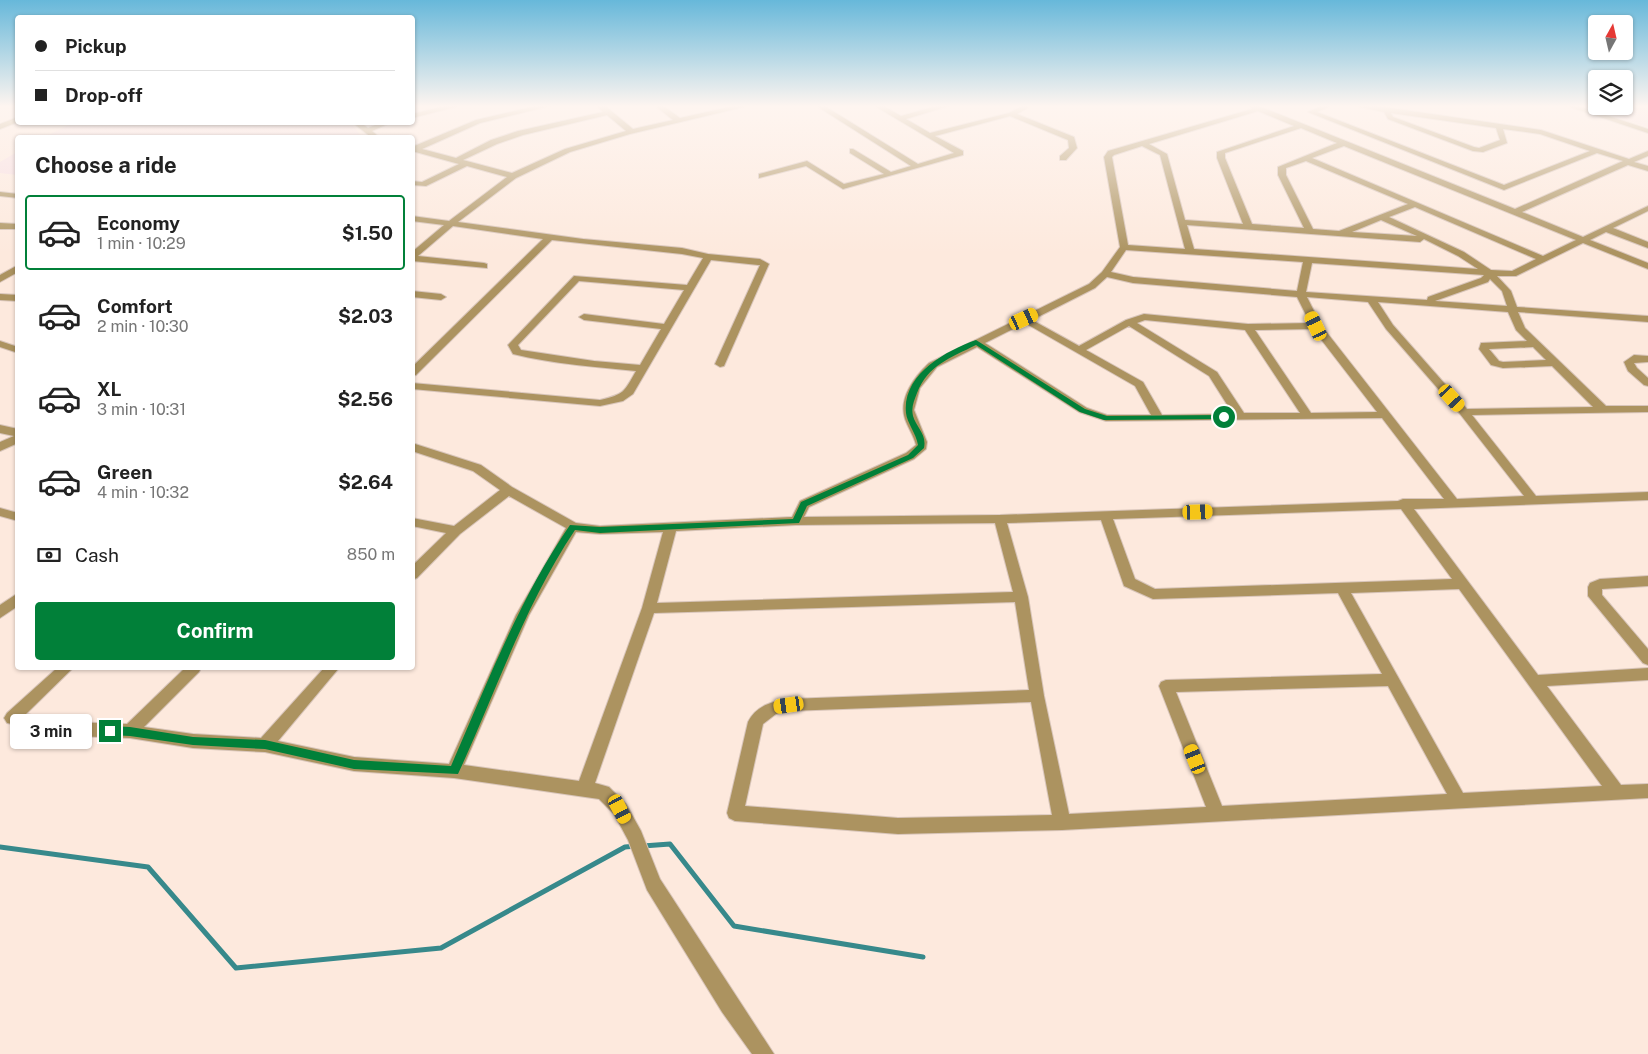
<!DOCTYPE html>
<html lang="en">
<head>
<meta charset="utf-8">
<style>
  body { margin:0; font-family:"Public Sans",sans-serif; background:#f6f6f6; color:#222; height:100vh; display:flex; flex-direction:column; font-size:19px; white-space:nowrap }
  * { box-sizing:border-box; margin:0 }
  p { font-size:16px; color:#767676 }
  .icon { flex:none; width:28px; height:28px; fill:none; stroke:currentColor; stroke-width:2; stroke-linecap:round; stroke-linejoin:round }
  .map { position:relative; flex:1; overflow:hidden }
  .details { position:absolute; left:15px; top:135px; width:400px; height:535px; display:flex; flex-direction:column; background:#fff; border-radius:5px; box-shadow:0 1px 4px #0004 }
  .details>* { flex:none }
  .banner { position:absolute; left:15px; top:15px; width:400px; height:110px; border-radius:5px; box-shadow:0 1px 4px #0004; display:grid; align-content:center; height:110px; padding:0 20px; background:#fff }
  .needle { width:32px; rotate:8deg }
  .controls { position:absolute; left:1588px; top:15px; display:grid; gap:10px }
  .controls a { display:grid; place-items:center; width:45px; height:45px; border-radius:5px; background:#fff; box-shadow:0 1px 4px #0004; font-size:25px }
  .end { position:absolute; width:22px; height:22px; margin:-11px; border:6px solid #018039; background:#fff; box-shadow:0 0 0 2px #fff }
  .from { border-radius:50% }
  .bubble { position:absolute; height:35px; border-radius:5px; background:#fff; box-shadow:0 1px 4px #0004; font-size:16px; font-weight:700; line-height:35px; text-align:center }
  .car { position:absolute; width:15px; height:30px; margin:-15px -8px; border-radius:6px; box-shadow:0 0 4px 1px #0007; background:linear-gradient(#f5c518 24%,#345 0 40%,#f5c518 0 76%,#345 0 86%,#f5c518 0) }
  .banner b { display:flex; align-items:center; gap:18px; height:48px; font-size:19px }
  .banner b+b { border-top:1px solid #e0e0e0 }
  .banner i { width:12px; height:12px; background:#222 }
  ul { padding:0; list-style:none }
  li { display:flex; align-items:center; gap:15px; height:75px; margin:0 10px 8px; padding:0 10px; border:2px solid transparent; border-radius:5px }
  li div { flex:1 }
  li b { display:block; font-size:19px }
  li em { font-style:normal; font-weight:700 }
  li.selected { border-color:#018039 }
  li>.icon { width:45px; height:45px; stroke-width:1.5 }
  h2 { padding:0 20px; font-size:22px; line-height:60px }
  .pay { display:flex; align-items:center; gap:12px; height:55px; padding:0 20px; font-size:19px }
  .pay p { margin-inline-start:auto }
  .cta { display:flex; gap:10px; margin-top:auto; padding:10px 20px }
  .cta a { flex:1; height:58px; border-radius:5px; background:#018039; color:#fff; font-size:20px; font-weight:700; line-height:58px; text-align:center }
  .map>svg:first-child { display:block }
  .education { fill:#f6dce1 }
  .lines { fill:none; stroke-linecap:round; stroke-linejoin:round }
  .stream { stroke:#37898b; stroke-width:5 }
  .minor-casing { stroke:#d8c5ba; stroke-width:2 }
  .minor { fill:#ac9360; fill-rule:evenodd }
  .route { fill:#018039 }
</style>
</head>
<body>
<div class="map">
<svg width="1648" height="1054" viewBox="0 0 1648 1054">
  <rect width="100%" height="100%" fill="#fde9dd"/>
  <path class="education" d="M1580 105H1648V127L1607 114Z
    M72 123 350 122 360 135 350 138 45 137Z
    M17 152V175L0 173V162Z"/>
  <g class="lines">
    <path class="stream" d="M643 846 670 844 734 926 923 957
      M0 847 148 867 236 968 441 948 625 847 636 846"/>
    <g class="minor-casing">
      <path id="minor" d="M449 105H463L412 118V114Z
        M540 105H554L480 123 422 149 456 158 491 140 518 131 603 112 596 105H604L633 129 673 120 654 105H662L680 118 738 105H752L630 134 570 152 516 178 458 222 583 239 682 248 708 254 760 259 769 264 724 366 720 367 715 364 760 265H758L711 260 633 394 623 401 600 406 412 389V383L600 400C625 394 624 392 636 371 596 367 553 364 513 354L508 345 574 276 687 285 703 258 682 254 552 240 416 375 412 376V367L543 239 453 226 418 256 484 263 487 264V268L412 261V252L444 225 412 221V216L449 221 507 177 467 166 426 186 412 185V181L422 182 459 164 412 151V147L476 120ZM607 115 626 131 565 149 512 173 463 160 497 144 523 135ZM579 281 684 290 664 324 584 314 579 317 584 320 661 329 640 365 594 361 521 350 518 345Z
        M815 105H823L918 164 954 153 873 105H882L901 116 940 105H952L906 119 930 133 1009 113 1024 105H1033L1017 114 1074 137 1077 148 1066 160H1060V156L1069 148 1068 140 1010 116 935 136 963 151V155L843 189 806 166 759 178V174L807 161 844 184 884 174 850 153V149H853L891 172 911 166Z
        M1249 105H1256L1515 209 1623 161 1597 153 1504 190 1308 112 1323 105H1333L1317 112 1504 185 1590 151 1540 134 1503 129 1507 143 1483 152 1473 151 1388 119 1384 112 1350 105H1370L1541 130 1629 159 1648 151V156L1634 162 1648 166V171L1628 165 1522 212 1583 237 1648 206V211L1613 228 1648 242V248L1606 232 1590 240 1648 263V269L1583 243 1516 276H1497L1511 291 1517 307 1648 316V322L1518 312 1525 328 1606 406H1648V412L1472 415 1536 496 1648 492V500L1414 509 1538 675 1648 668V680L1547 686 1621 785 1648 784V798L1062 830 898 834 735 821 729 818 727 813 748 722C756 706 772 701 789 699L1029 690 1015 602 654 613 595 783 609 787 626 804 641 831 660 879 774 1054H752L722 1012 647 890 628 840 614 814 599 799 454 778 354 771 265 752 193 748 130 738 70 736 7 723 4 718 7 713 57 668H73L26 714 70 722 127 724 185 668H201L199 672 144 727 193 734 261 738 324 668H339L278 741 354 757 449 764 516 615 566 528 509 496 460 534 417 578 412 580V566L446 533 412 526V518L454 526 500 490 473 471 412 451V443L481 465 512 487 576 523 600 526 792 517 800 501 906 453 916 445C914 436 908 428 905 419 898 398 915 376 929 363L1089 284 1102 272 1120 247 1104 157 1108 151 1252 109ZM1258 111 1294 126 1217 152V158L1243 224 1185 220 1167 154 1149 144ZM1391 113 1496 128 1500 140 1479 148 1474 147 1393 117ZM1301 128 1337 143 1278 167V175L1304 228 1252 224 1225 158V153ZM1142 146 1160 155 1185 249 1128 245 1112 157 1114 155ZM1344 146 1576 240 1543 256 1312 158ZM1306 161 1408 204 1339 231 1313 229 1286 175V168ZM1415 207 1536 259 1512 271 1491 270 1464 252 1389 217ZM1381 220 1417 236 1352 232ZM1187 225 1420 242 1424 239 1458 256 1478 269 1194 249ZM1126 250 1303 262 1297 291 1133 277 1111 272ZM1312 263 1484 275 1481 278 1428 297 1427 300 1306 292ZM1107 277 1133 283 1297 297 1310 323 1248 324 1144 314 1126 320 1079 346 1032 320 1095 288ZM1490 279 1502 291 1507 306 1435 301 1488 282ZM1307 297 1368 302 1386 329 1460 414 1524 496 1457 499 1321 325ZM1378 302 1508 312 1516 330 1527 341 1481 343 1479 349 1491 365 1503 368 1552 366 1593 407 1467 409 1393 325ZM1145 320 1245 330 1300 413H1244L1217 372 1137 323ZM1025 323 1135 386 1151 415H1107L1087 408 985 343ZM1129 326 1209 376 1233 414 1162 415 1143 382 1086 350ZM1313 329 1377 412 1311 413 1255 330ZM977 347 1079 412 1106 421 1382 418 1444 499H1403L1398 501 1000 515 804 517 809 507 914 459 926 449 927 442 914 410 920 388 937 367ZM1533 347 1546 360 1503 362 1499 361 1489 349ZM1401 509 1452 579 1155 589 1135 579 1113 519ZM1101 520 1124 586 1153 599 1338 593 1382 674 1166 680 1161 682 1159 686 1206 807 1069 814 1044 696 1028 597 1007 523ZM995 523 1013 592 657 603 676 531 796 525ZM576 532 600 534 663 532 642 608 579 781 464 765 529 615ZM1459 589 1602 786 1463 793 1351 593ZM1388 686 1447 794 1222 806 1176 692ZM1031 702 1052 815 898 818 745 806 763 724 776 714 789 711Z
        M1564 105H1575L1648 129V133Z
        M18 117V122L0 129V124Z
        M352 122H360L368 128 382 122H392L372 131 380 138H372Z
        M0 192 18 194V198L0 196Z
        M0 223 18 224V229H0Z
        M18 265V272L0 282V275Z
        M412 291 441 294 446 297 441 300 412 297Z
        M0 294 18 295V301L0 300Z
        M0 341 18 347V353L0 347Z
        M1634 355 1648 356V362L1634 363 1637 368 1648 378V386L1644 385 1628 371 1624 362Z
        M0 425 18 429V443L0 451V442L14 436 0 433Z
        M0 508 18 513V521L0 516Z
        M1648 576V586L1602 589V595L1648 649V665L1643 663 1588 596V587L1590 583 1600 579Z
        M18 593V606L0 618V605Z"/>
    </g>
    <use href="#minor" class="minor"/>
  </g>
  <linearGradient id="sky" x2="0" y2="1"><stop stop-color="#67b8da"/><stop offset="0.42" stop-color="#fef5f0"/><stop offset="1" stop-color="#fef5f0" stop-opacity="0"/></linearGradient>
  <rect width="1648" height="253" fill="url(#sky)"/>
  <path class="route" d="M976 340 1085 409 1107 416 1224 415 1227 417 1224 419 1104 420 1080 412 976 345C950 358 928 365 917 393 914 401 911 407 913 416 916 427 927 434 924 448L913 458 807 506 799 523 600 533 575 530C524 606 496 692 458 774L354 769 265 749 193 745 130 736 110 735 105 731 110 726 130 727 193 737 265 740 354 760 451 766C487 684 519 599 570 525L600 527 793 519 801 502 908 455 918 445C916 433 907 423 906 413 902 375 945 351 976 340Z"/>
</svg>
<div class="controls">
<a><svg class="needle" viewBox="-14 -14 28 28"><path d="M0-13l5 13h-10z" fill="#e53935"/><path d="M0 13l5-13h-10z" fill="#767676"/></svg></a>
<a><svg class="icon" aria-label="layers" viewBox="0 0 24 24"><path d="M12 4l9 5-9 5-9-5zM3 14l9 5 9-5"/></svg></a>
</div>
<i class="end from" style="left:1224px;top:417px"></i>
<i class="end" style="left:110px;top:731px"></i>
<div class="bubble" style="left:10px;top:714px;width:82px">3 min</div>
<i class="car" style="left:1024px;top:319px;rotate:65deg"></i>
<i class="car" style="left:1316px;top:326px;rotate:335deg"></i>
<i class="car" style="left:1452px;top:398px;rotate:138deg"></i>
<i class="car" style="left:1198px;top:512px;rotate:88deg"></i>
<i class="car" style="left:789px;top:705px;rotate:262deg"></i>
<i class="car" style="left:1195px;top:759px;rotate:338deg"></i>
<i class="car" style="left:620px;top:809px;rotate:152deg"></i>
<div class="banner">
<b><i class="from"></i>Pickup</b>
<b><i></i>Drop-off</b>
</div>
<section class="details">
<h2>Choose a ride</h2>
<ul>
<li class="selected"><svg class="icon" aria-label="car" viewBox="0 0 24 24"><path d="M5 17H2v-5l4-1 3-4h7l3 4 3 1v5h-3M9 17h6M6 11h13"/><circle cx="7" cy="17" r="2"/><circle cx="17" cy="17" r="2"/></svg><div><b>Economy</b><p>1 min · 10:29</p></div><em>$1.50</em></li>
<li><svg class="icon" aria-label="car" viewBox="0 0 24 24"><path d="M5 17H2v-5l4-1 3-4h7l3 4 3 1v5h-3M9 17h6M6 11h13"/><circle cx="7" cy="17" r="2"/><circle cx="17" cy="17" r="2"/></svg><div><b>Comfort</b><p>2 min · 10:30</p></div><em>$2.03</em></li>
<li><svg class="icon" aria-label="car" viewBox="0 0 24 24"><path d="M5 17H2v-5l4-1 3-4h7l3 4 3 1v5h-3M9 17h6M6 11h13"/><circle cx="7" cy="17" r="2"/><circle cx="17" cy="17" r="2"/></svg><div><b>XL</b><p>3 min · 10:31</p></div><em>$2.56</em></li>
<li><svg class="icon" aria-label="car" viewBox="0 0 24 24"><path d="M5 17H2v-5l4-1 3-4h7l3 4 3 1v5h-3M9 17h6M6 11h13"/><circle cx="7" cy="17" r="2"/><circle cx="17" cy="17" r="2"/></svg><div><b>Green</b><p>4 min · 10:32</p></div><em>$2.64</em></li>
</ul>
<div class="pay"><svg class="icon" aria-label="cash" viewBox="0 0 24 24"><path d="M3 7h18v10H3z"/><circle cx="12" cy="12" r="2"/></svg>Cash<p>850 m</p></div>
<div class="cta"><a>Confirm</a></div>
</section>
</div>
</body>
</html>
